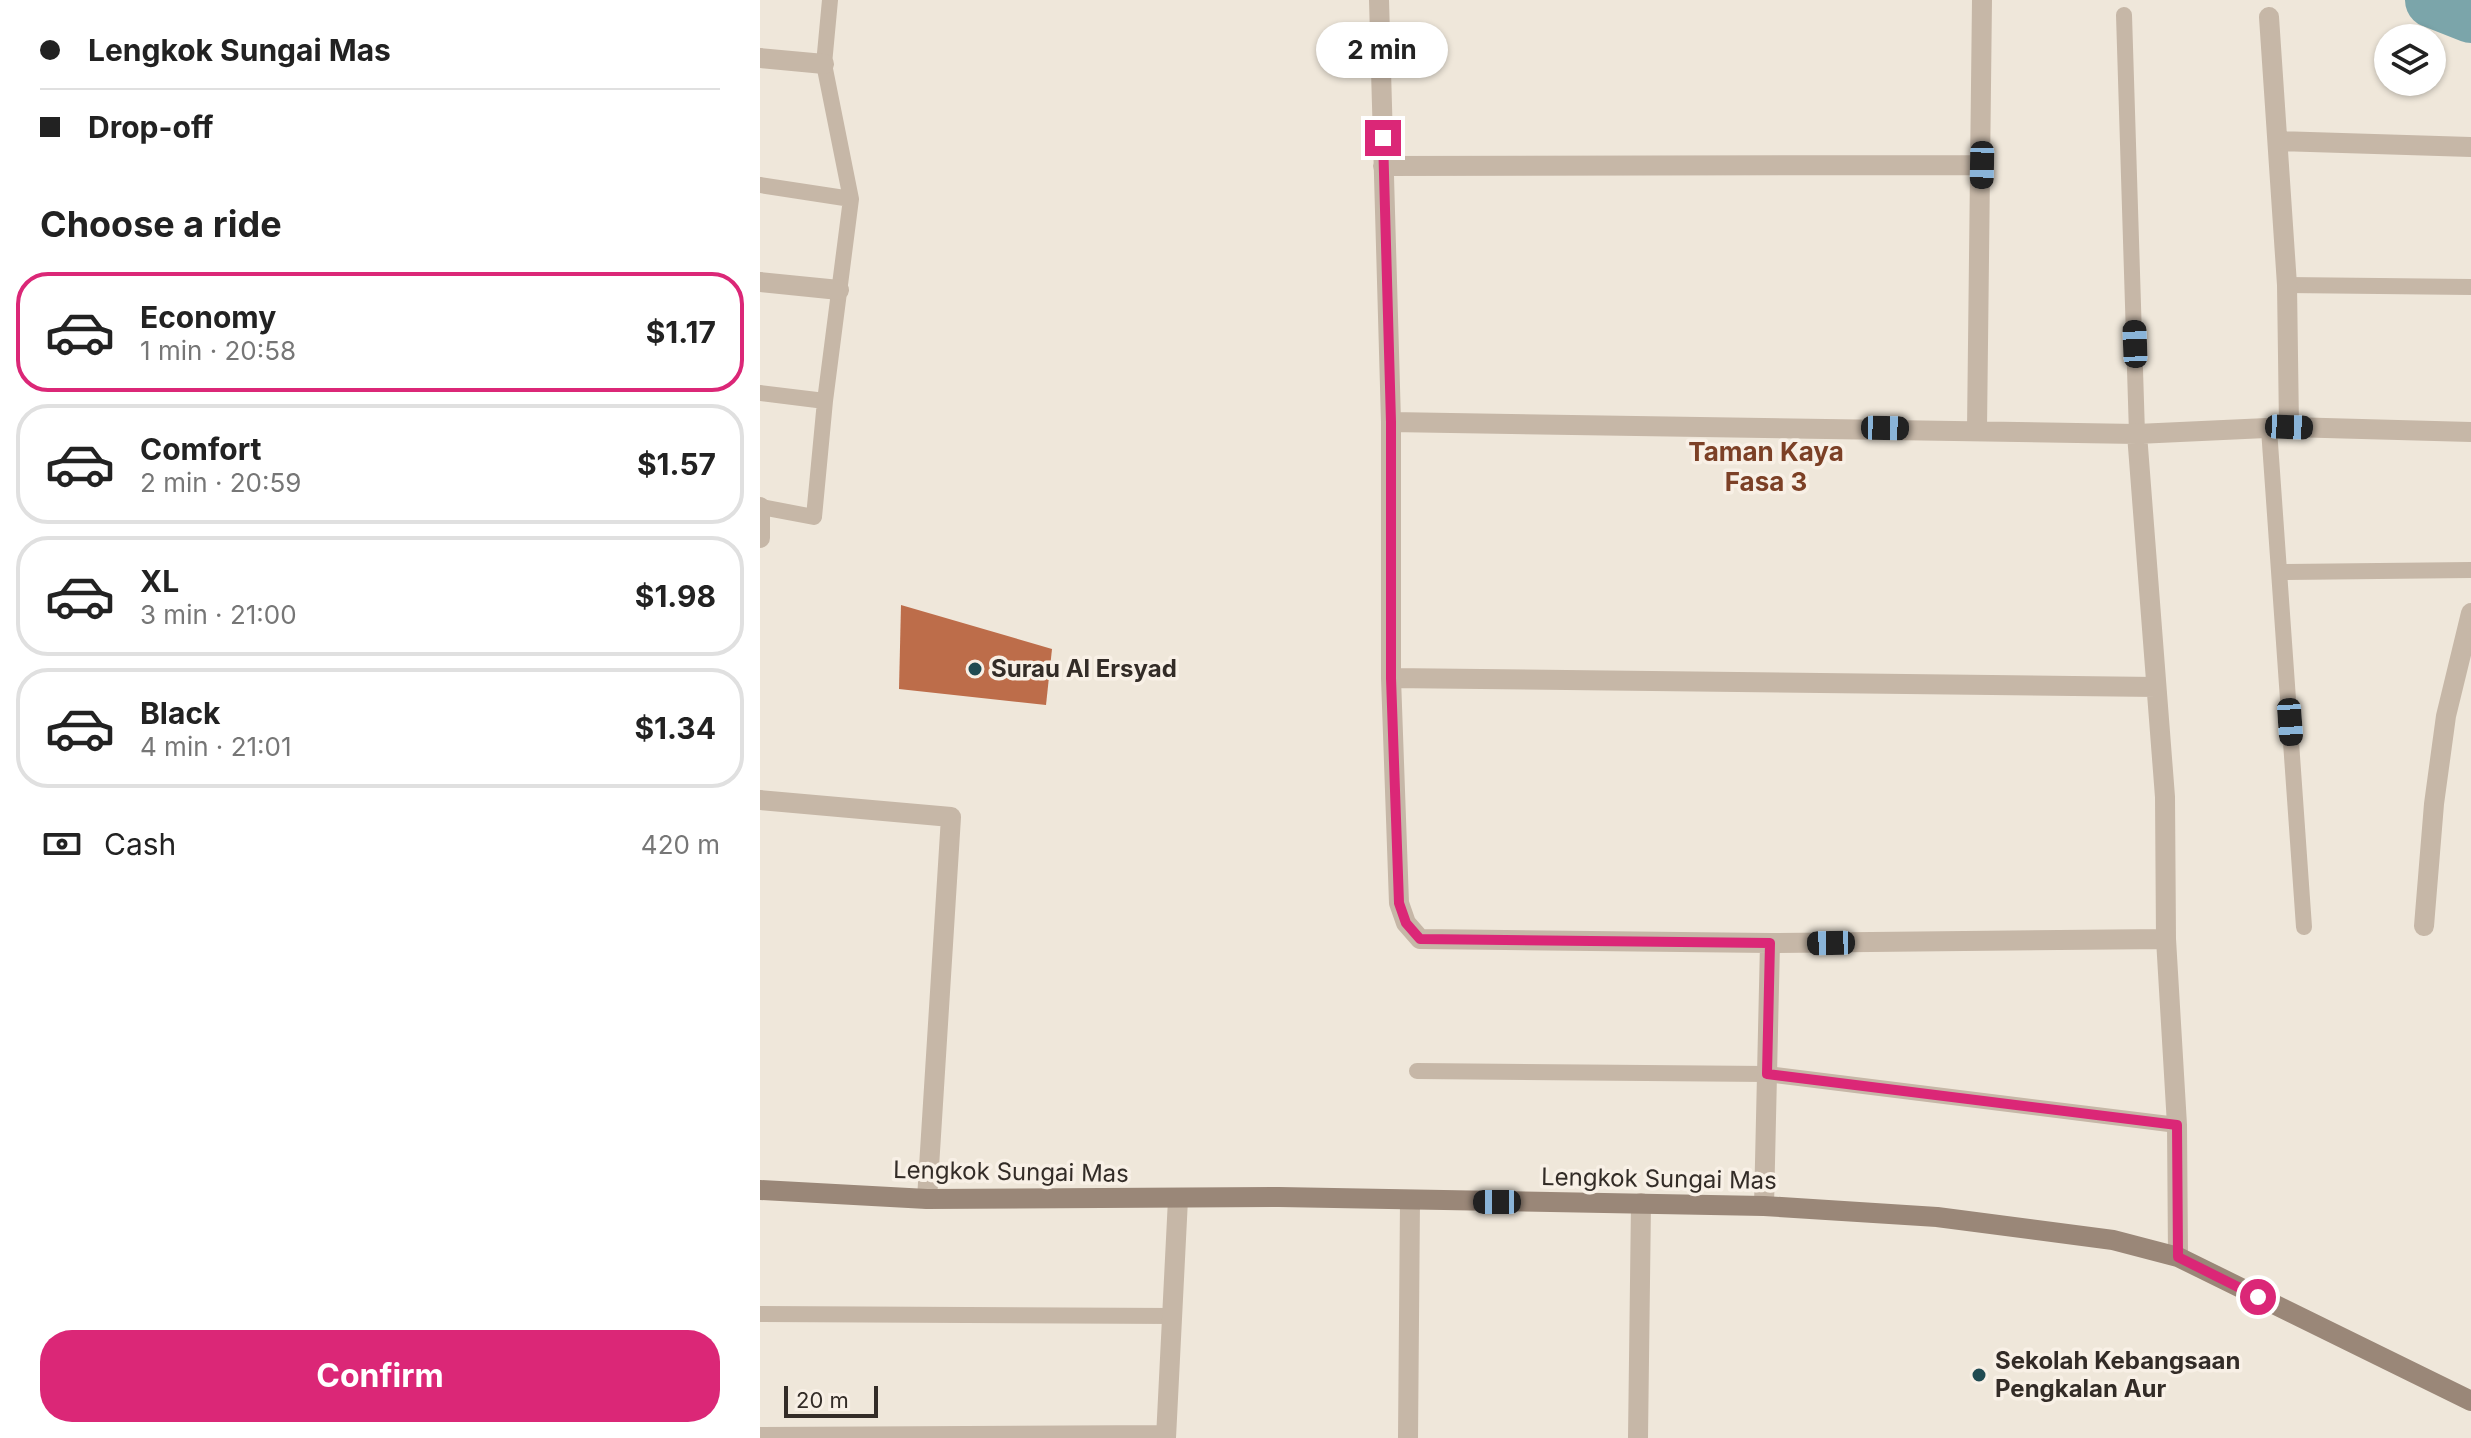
<!DOCTYPE html>
<html lang="en">
<head>
<meta charset="utf-8">
<style>
  body { margin:0; font-family:Inter,sans-serif; background:#f2f2f2; color:#222; height:100vh; display:flex; flex-direction:column; font-size:30px; white-space:nowrap }
  * { box-sizing:border-box; margin:0 }
  p { font-size:26px; color:#767676 }
  .icon { flex:none; width:44px; height:44px; fill:none; stroke:currentColor; stroke-width:2; stroke-linecap:round; stroke-linejoin:round }
  .map { position:relative; flex:1; overflow:hidden }
  .panel { display:flex; flex-direction:column; background:#fff; width:760px }
  .panel>* { flex:none }
  .banner { display:grid; align-content:center; height:176px; padding:0 40px; background:#fff }
  .buttons { position:absolute; left:1614px; top:24px; display:grid; gap:16px }
  .buttons a { display:grid; place-items:center; width:72px; height:72px; border-radius:50%; background:#fff; box-shadow:0 2px 6px #0004; font-size:40px }
  .scale { position:absolute; left:24px; bottom:20px; width:94px; box-sizing:border-box; padding-left:8px; border:4px solid #332c27; border-top:0; font-size:22px; line-height:28px; white-space:nowrap; color:#332c27; -webkit-text-stroke:6px #f8f0e6; paint-order:stroke }
  .end { position:absolute; width:36px; height:36px; margin:-18px; border:10px solid #db2777; background:#fff; box-shadow:0 0 0 4px #fff }
  .from { border-radius:50% }
  .bubble { position:absolute; height:56px; border-radius:28px; background:#fff; box-shadow:0 2px 6px #0004; font-size:26px; font-weight:700; line-height:56px; text-align:center }
  .car { position:absolute; width:24px; height:48px; margin:-24px -12px; border-radius:10px; box-shadow:0 0 6px 2px #0007; background:linear-gradient(#222 24%,#8ab4d8 0 40%,#222 0 76%,#8ab4d8 0 86%,#222 0) }
  .banner b { display:flex; align-items:center; gap:28px; height:76px; font-size:30px }
  .banner b+b { border-top:2px solid #e0e0e0 }
  .banner i { width:20px; height:20px; background:#222 }
  ul { padding:0; list-style:none }
  li { display:flex; align-items:center; gap:24px; height:120px; margin:0 16px 12px; padding:0 24px; border:4px solid #e0e0e0; border-radius:32px }
  li div { flex:1 }
  li b { display:block; font-size:30px }
  li em { font-style:normal; font-weight:700 }
  li.current { border-color:#db2777 }
  li>.icon { width:72px; height:72px; stroke-width:1.5 }
  h2 { padding:0 40px; font-size:36px; line-height:96px }
  .pay { display:flex; align-items:center; gap:20px; height:88px; padding:0 40px; font-size:30px }
  .pay p { margin-inline-start:auto }
  .action { display:flex; gap:16px; margin-top:auto; padding:16px 40px }
  .action a { flex:1; height:92px; border-radius:32px; background:#db2777; color:#fff; font-size:32px; font-weight:700; line-height:92px; text-align:center }
  main { display:flex; flex:1; min-height:0 }
  .map>svg:first-child { display:block }
  .lines { fill:none; stroke-linecap:round; stroke-linejoin:round }
  .river { stroke:#7ba5aa; stroke-width:56 }
  .building { fill:#bd6d4a }
  .lane { stroke:#c6b7a7; stroke-width:16 }
  .street { stroke:#c6b7a7; stroke-width:20 }
  .secondary { stroke:#9a8778; stroke-width:20 }
  .route { stroke:#db2777; stroke-width:10 }
  .poi-dot { fill:#204b52; stroke:#f8f0e6; stroke-width:3 }
  .labels { text-anchor:middle; stroke-width:7; stroke-linejoin:round; paint-order:stroke }
  .poi-label { font-size:24px; font-weight:bold; fill:#332c27; stroke:#f8f0e6; text-anchor:start }
  .street-label { font-size:24px; fill:#332c27; stroke:#f8f0e6 }
  .neighbourhood-label { font-size:26px; font-weight:bold; fill:#7c4026; stroke:#f8f0e6 }
</style>
</head>
<body>
<main>
<section class="panel">
<div class="banner">
<b><i class="from"></i>Lengkok Sungai Mas</b>
<b><i></i>Drop-off</b>
</div>
<h2>Choose a ride</h2>
<ul>
<li class="current"><svg class="icon" aria-label="car" viewBox="0 0 24 24"><path d="M5 17H2v-5l4-1 3-4h7l3 4 3 1v5h-3M9 17h6M6 11h13"/><circle cx="7" cy="17" r="2"/><circle cx="17" cy="17" r="2"/></svg><div><b>Economy</b><p>1 min · 20:58</p></div><em>$1.17</em></li>
<li><svg class="icon" aria-label="car" viewBox="0 0 24 24"><path d="M5 17H2v-5l4-1 3-4h7l3 4 3 1v5h-3M9 17h6M6 11h13"/><circle cx="7" cy="17" r="2"/><circle cx="17" cy="17" r="2"/></svg><div><b>Comfort</b><p>2 min · 20:59</p></div><em>$1.57</em></li>
<li><svg class="icon" aria-label="car" viewBox="0 0 24 24"><path d="M5 17H2v-5l4-1 3-4h7l3 4 3 1v5h-3M9 17h6M6 11h13"/><circle cx="7" cy="17" r="2"/><circle cx="17" cy="17" r="2"/></svg><div><b>XL</b><p>3 min · 21:00</p></div><em>$1.98</em></li>
<li><svg class="icon" aria-label="car" viewBox="0 0 24 24"><path d="M5 17H2v-5l4-1 3-4h7l3 4 3 1v5h-3M9 17h6M6 11h13"/><circle cx="7" cy="17" r="2"/><circle cx="17" cy="17" r="2"/></svg><div><b>Black</b><p>4 min · 21:01</p></div><em>$1.34</em></li>
</ul>
<div class="pay"><svg class="icon" aria-label="cash" viewBox="0 0 24 24"><path d="M3 7h18v10H3z"/><circle cx="12" cy="12" r="2"/></svg>Cash<p>420 m</p></div>
<div class="action"><a>Confirm</a></div>
</section>
<div class="map">
<svg width="1711" height="1438" viewBox="0 0 1711 1438">
  <rect width="100%" height="100%" fill="#efe7da"/>
  <g class="lines">
    <path class="river" d="M1673 0 1711 15"/>
  </g>
  <path class="building" d="M141 605 292 649 286 705 139 689Z"/>
  <g class="lines">
    <path class="lane" d="M1364 15 1377 434
      M0 185 91 199
      M1527 285 1711 287
      M0 393 65 401
      M1509 429 1544 927
      M2 507 54 517 65 401 91 199 64 64 70 0
      M1520 572 1711 570
      M657 1071 1007 1074 1417 1125
      M0 1314 412 1316"/>
    <path class="street" d="M619 0 631 422V678L639 903 646 923 660 939 1010 943 1406 939
      M1509 17 1527 285 1529 427
      M0 58 64 64
      M1518 141 1711 147
      M623 166 1222 165
      M0 282 79 290
      M631 422 1377 434 1529 427 1711 432
      M1217 430 1222 0
      M1377 434 1405 797 1406 939 1417 1125 1418 1257
      M0 507V538
      M631 678 1396 687
      M0 800 191 817 167 1199
      M1664 926 1674 804 1686 716 1711 613
      M1004 1206 1010 943
      M0 1437 406 1435
      M406 1438 418 1199
      M648 1438 650 1201
      M878 1438 881 1203"/>
    <path class="secondary" d="M0 1190 167 1199 519 1197 1004 1206 1177 1217 1353 1240 1418 1257 1711 1401"/>
  </g>
  <g class="lines">
    <path class="route" d="M623 138 631 422V678L639 903 646 923 660 939 1010 943 1007 1074 1417 1125 1418 1257 1498 1297"/>
  </g>
  <g class="poi-dot">
    <circle cx="215" cy="669" r="8"/>
    <circle cx="1219" cy="1375" r="8"/>
  </g>
  <g class="labels">
    <g class="poi-label">
      <text x="231" y="677">Surau Al Ersyad</text>
      <text x="1235" y="1369">Sekolah Kebangsaan<tspan x="1235" dy="28">Pengkalan Aur</tspan></text>
    </g>
    <g class="street-label">
      <text transform="translate(251 1172) rotate(1)" y="8">Lengkok Sungai Mas</text>
      <text transform="translate(899 1179) rotate(1)" y="8">Lengkok Sungai Mas</text>
    </g>
    <g class="neighbourhood-label">
      <text x="1006" y="461">Taman Kaya<tspan x="1006" dy="30">Fasa 3</tspan></text>
    </g>
  </g>
</svg>
<div class="buttons">
<a><svg class="icon" aria-label="layers" viewBox="0 0 24 24"><path d="M12 4l9 5-9 5-9-5zM3 14l9 5 9-5"/></svg></a>
</div>
<div class="scale">20 m</div>
<i class="end from" style="left:1498px;top:1297px"></i>
<i class="end" style="left:623px;top:138px"></i>
<div class="bubble" style="left:556px;top:22px;width:132px">2 min</div>
<i class="car" style="left:1222px;top:165px;rotate:181deg"></i>
<i class="car" style="left:1375px;top:344px;rotate:358deg"></i>
<i class="car" style="left:1529px;top:427px;rotate:92deg"></i>
<i class="car" style="left:1125px;top:428px;rotate:91deg"></i>
<i class="car" style="left:1530px;top:722px;rotate:176deg"></i>
<i class="car" style="left:1071px;top:943px;rotate:269deg"></i>
<i class="car" style="left:737px;top:1202px;rotate:270deg"></i>
</div>
</main>
</body>
</html>
